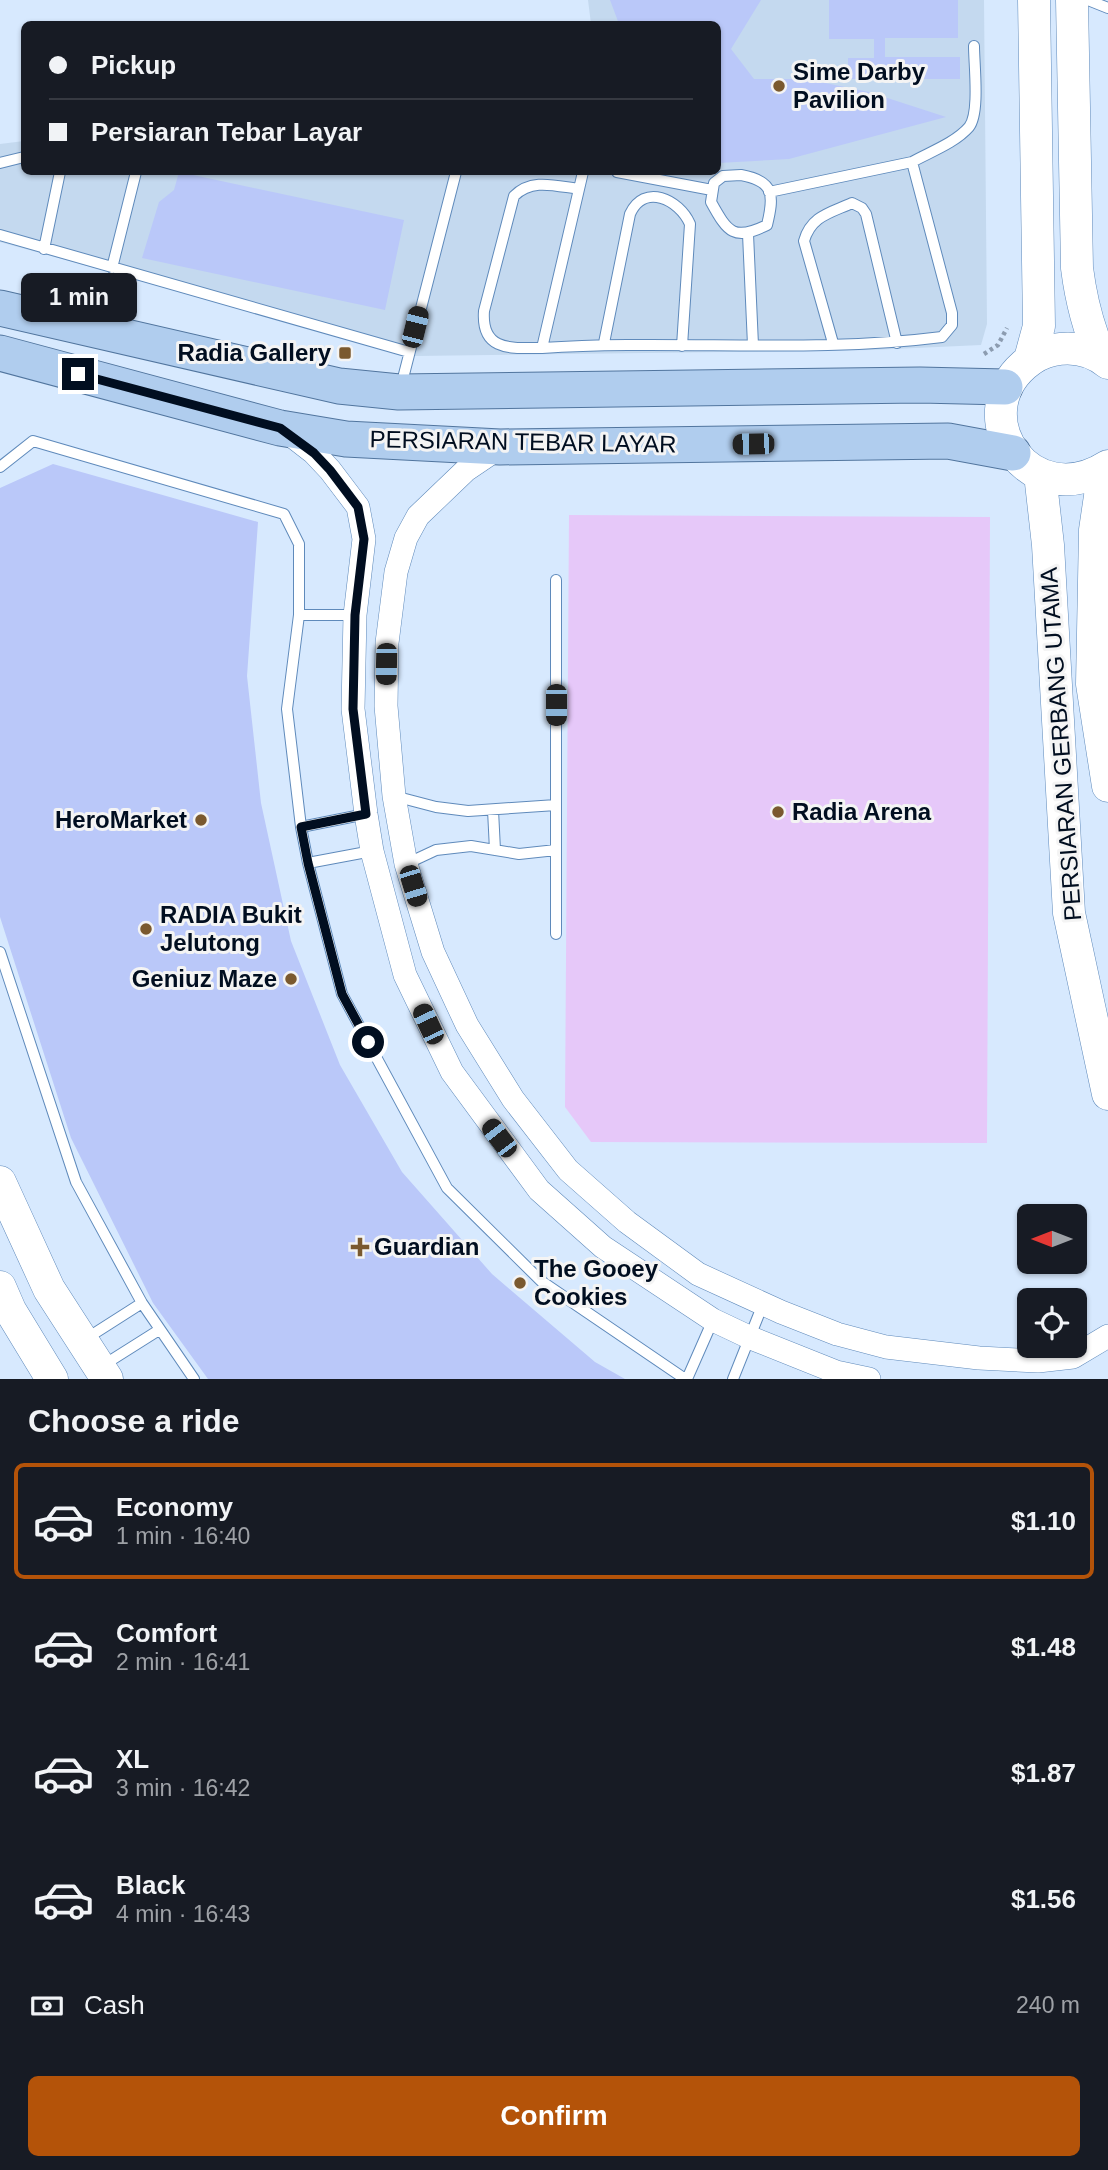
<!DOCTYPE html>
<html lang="en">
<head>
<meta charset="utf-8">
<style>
  body { margin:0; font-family:Helvetica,sans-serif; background:#20242c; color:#f1f3f6; height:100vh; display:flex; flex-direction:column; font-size:26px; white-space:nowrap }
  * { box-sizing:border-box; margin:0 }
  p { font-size:23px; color:#9ea1a6 }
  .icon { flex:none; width:38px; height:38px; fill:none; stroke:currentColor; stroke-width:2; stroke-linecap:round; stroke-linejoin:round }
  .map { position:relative; height:1379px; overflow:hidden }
  .panel { display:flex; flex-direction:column; background:#171b24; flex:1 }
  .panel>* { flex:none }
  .guide { position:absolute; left:21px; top:21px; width:700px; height:154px; border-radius:10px; box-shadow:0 2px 5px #0004; display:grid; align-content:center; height:154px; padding:0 28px; background:#171b24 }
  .needle { width:46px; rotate:270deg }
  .fabs { position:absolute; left:1017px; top:1204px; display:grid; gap:14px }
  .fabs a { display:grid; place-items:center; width:70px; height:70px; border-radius:10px; background:#171b24; box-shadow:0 2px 5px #0004; font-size:35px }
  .end { position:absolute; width:32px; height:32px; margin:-16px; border:9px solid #010e20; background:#fff; box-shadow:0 0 0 4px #fff }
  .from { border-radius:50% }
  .bubble { position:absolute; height:49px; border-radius:10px; background:#171b24; box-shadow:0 2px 5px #0004; font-size:23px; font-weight:700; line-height:49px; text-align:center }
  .car { position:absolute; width:21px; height:42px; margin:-21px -10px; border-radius:9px; box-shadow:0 0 5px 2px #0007; background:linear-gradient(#222 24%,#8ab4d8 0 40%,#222 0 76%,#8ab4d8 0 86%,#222 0) }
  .guide b { display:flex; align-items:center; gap:24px; height:66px; font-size:26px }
  .guide b+b { border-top:2px solid #363941 }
  .guide i { width:18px; height:18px; background:#f1f3f6 }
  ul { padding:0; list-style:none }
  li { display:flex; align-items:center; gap:21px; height:116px; margin:0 14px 10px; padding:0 14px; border:4px solid transparent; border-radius:10px }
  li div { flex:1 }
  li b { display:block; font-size:26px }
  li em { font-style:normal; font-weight:700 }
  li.on { border-color:#b45309 }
  li>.icon { width:63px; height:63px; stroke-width:1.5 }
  h2 { padding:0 28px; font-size:32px; line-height:84px }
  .pay { display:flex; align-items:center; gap:18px; height:77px; padding:0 28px; font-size:26px }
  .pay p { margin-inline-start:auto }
  .action { display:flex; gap:14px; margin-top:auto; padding:14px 28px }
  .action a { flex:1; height:80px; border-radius:10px; background:#b45309; color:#fff; font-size:28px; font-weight:700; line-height:80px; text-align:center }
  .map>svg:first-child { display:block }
  .built { fill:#c4d9ef }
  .garden { fill:#e6c8f9 }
  .building { fill:#bac8f9 }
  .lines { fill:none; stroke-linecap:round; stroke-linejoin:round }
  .lane-casing { stroke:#5f8abb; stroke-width:12 }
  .street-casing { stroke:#5f8abb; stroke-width:24 }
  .secondary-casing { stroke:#5f8abb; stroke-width:33 }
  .primary-casing { stroke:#51759e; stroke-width:37 }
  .path { stroke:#8c9cb0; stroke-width:4.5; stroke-dasharray:3.5 3.5; stroke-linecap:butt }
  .lane { stroke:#fff; stroke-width:10 }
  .street { stroke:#fff; stroke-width:23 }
  .secondary { stroke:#fff; stroke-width:32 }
  .primary { stroke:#b0cdee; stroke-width:35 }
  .route { stroke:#010e20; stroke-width:9 }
  .poi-dot { fill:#7a592f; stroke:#f4f4f4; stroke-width:2.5 }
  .labels { text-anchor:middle; stroke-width:6; stroke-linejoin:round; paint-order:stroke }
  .poi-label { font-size:24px; font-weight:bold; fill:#010e20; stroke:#f4f4f4; text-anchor:start }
  .street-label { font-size:24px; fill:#010e20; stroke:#f4f4f4 }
</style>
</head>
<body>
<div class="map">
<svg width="1108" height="1379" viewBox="0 0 1108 1379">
  <rect width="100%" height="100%" fill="#d7e9fe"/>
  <path class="built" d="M588 0H984L987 324 981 345 872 350 415 356 0 242V144L24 141V172H718V24H591Z"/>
  <path class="garden" d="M569 515 990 517 987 1143 591 1142 565 1107Z"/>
  <path class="building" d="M610 0H761L731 49 754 79H806L869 92 946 117 789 159 718 163V24H619Z
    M829 0H958V38H885V57H960V79H848V58H874V39H829Z
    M179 172 404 220 385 310 142 258 159 202 174 190Z
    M53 464 258 522 247 676 261 803 291 941 340 1065 402 1172 492 1274 595 1362 625 1379H208L153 1303 71 1138 0 917V488Z"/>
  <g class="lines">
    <g class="lane-casing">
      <path id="lane" d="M1088 0 1108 8
        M912 162C930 152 955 143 969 127 980 113 974 65 974 46
        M0 163 24 157
        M583 172 542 348C675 339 809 354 942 337L952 325V313L912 162 769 192
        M617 172 712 190
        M741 175C775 181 774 196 767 225 734 241 728 233 711 202L714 183 723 176Z
        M748 234 753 345
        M0 235 409 352
        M44 249 60 172
        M112 268 136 172
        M604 343 630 214C644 183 679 199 690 224L682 346
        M833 343 804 241C811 216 830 213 852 203L862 208 866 214 897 343
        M542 348C512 348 481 352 484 311L514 196C532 178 555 186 579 189
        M401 386 456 172
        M0 467 33 441 284 514 299 544V615L287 709 301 827 308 863 342 994 447 1188 541 1281 685 1379
        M556 580V934
        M299 615H355
        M394 796 436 807 468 811 556 805
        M493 810 495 850
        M301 827 366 814
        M308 863 372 851
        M406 864 436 850 471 846 519 854 556 850
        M0 952 76 1182 142 1303 194 1379
        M84 1340 142 1303
        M102 1366 159 1330
        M687 1379 713 1320
        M733 1379 763 1304"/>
    </g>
    <g class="street-casing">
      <path id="street" d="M287 432 314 453 330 470 358 507 364 539 355 615 353 709 366 814 372 851 405 975 452 1072 539 1190 603 1247 713 1320 751 1338 836 1372 869 1379
        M500 447 466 470 418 516 406 538 396 572 387 643 386 706 394 796 406 864 433 952 467 1025 513 1099 568 1170 627 1222 698 1274 781 1312 837 1334 886 1347 979 1358 1038 1361 1073 1357 1108 1336"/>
    </g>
    <g class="secondary-casing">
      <path id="secondary" d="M1072 0 1077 268C1081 300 1088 328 1101 357
        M1030 359 1039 326 1034 0
        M1108 363C1092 350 1073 346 1053 350 1042 352 1032 358 1024 365 964 418 1031 515 1108 466
        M1104 469 1095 530 1092 684 1108 786
        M1040 474 1048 545 1069 913 1108 1094
        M0 1182 49 1289 107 1379
        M0 1287 10 1310 52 1379"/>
    </g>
    <g class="primary-casing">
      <path id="primary" d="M0 308 339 386 399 392 920 385 1005 387
        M0 353 280 428 346 439 500 447 948 441 1013 453"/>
    </g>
    <path class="path" d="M984 354 998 345 1007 328"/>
    <use href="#lane" class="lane"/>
    <use href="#street" class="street"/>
    <use href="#secondary" class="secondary"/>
    <use href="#primary" class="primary"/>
  </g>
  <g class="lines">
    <path class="route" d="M78 374 280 428 314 453 330 470 358 507 364 539 355 615 353 709 366 814 301 827 308 863 342 994 368 1042"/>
  </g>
  <g class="poi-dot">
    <circle cx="779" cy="86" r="7"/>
    <rect x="338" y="346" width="14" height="14" rx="3.5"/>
    <circle cx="778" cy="812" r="7"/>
    <circle cx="201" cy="820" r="7"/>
    <circle cx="146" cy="929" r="7"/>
    <circle cx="291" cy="979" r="7"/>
    <path d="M356.5 1236.5h7v7h7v7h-7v7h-7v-7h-7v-7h7z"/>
    <circle cx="520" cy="1283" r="7"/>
  </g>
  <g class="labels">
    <g class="poi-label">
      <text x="793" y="80">Sime Darby<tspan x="793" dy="28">Pavilion</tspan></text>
      <text x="331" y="361" text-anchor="end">Radia Gallery</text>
      <text x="792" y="820">Radia Arena</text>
      <text x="187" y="828" text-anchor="end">HeroMarket</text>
      <text x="160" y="923">RADIA Bukit<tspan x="160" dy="28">Jelutong</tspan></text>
      <text x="277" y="987" text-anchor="end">Geniuz Maze</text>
      <text x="374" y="1255">Guardian</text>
      <text x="534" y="1277">The Gooey<tspan x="534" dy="28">Cookies</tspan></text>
    </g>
    <g class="street-label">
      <text transform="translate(523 442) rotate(1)" y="8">PERSIARAN TEBAR LAYAR</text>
      <text transform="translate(1061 744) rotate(-94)" y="8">PERSIARAN GERBANG UTAMA</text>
    </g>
  </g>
</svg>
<div class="fabs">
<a><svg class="needle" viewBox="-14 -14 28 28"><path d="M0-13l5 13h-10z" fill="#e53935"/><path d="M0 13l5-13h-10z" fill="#9ea1a6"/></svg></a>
<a><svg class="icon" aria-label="locate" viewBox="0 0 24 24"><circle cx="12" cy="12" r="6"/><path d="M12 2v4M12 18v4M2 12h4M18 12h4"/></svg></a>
</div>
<i class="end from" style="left:368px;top:1042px"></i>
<i class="end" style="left:78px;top:374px"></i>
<div class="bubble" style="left:21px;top:273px;width:116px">1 min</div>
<i class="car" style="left:415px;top:327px;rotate:14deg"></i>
<i class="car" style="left:753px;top:444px;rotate:269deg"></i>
<i class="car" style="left:386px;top:664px;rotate:181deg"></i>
<i class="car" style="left:556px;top:705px;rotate:180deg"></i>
<i class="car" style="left:413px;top:886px;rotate:163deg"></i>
<i class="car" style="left:428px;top:1024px;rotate:335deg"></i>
<i class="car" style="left:499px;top:1138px;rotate:323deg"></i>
<div class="guide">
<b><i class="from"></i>Pickup</b>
<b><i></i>Persiaran Tebar Layar</b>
</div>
</div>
<section class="panel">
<h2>Choose a ride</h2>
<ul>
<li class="on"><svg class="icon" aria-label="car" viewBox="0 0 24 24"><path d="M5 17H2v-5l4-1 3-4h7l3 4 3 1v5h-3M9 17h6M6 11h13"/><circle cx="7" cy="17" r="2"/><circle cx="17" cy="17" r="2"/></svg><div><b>Economy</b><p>1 min · 16:40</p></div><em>$1.10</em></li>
<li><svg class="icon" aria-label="car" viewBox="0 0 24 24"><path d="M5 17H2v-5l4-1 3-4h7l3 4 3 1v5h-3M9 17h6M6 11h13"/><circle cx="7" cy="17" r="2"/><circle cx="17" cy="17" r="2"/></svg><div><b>Comfort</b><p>2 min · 16:41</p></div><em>$1.48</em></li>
<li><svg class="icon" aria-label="car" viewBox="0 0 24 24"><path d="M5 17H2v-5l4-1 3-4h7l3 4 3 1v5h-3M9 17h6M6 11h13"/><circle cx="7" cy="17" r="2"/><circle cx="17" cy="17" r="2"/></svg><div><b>XL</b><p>3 min · 16:42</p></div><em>$1.87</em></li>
<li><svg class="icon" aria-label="car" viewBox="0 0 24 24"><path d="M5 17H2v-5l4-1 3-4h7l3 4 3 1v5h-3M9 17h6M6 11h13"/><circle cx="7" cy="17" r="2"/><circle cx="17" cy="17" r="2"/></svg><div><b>Black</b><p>4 min · 16:43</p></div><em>$1.56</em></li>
</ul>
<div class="pay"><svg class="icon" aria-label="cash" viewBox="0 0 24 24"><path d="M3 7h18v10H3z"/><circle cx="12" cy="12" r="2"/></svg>Cash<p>240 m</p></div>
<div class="action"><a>Confirm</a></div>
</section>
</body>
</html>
